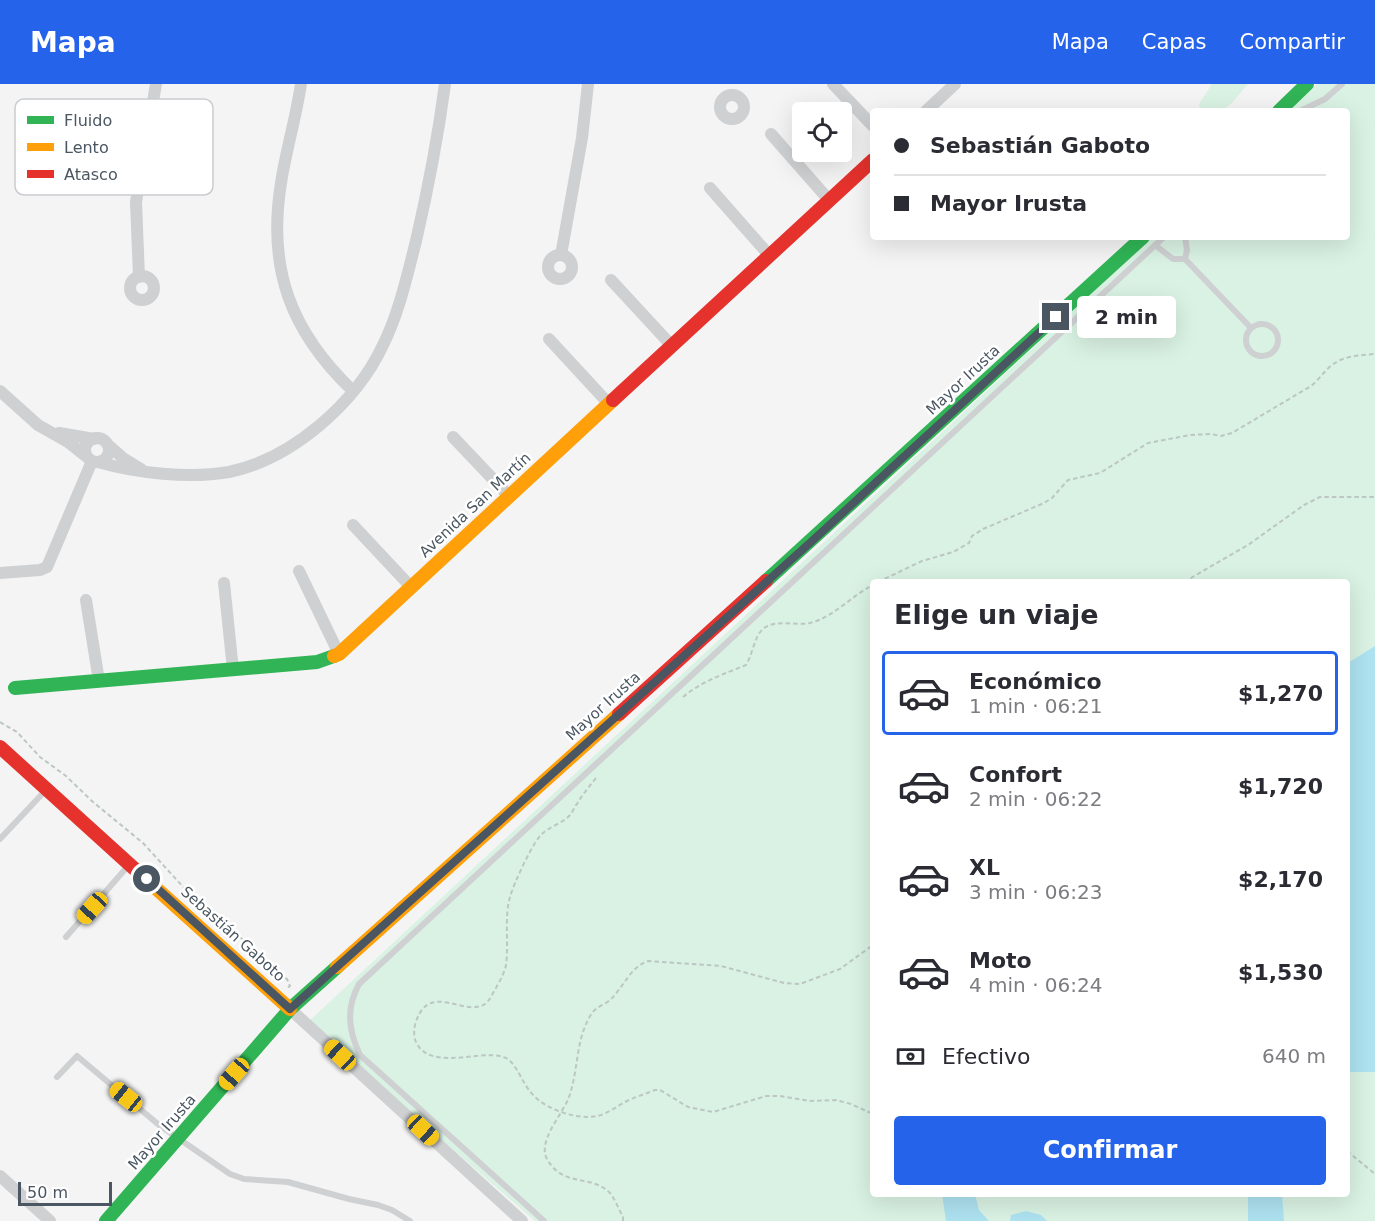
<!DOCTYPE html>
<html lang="es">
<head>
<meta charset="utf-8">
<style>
  body { margin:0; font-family:"DejaVu Sans",sans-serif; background:#f7f7f7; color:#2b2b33; height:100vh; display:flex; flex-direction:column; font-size:22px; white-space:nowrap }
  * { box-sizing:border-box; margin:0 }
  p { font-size:20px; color:#7c7c81 }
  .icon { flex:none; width:33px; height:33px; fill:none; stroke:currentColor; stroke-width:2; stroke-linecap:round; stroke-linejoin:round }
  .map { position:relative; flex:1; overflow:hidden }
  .side { position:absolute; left:870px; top:495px; width:480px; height:618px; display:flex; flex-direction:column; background:#fff; border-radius:6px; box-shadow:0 6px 24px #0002 }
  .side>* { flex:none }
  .guide { position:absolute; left:870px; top:24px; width:480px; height:132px; border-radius:6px; box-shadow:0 6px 24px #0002; display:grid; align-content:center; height:132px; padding:0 24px; background:#fff }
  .buttons { position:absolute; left:792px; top:18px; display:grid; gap:12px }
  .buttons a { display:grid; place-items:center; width:60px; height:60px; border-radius:6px; background:#fff; box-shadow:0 6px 24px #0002; font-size:30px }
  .scale { position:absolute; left:18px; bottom:15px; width:94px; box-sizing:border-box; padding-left:6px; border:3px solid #4a5661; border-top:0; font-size:16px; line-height:21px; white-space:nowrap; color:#4a5661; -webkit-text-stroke:4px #fff; paint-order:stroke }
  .end { position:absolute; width:27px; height:27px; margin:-14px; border:8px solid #4a5661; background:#fff; box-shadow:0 0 0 3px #fff }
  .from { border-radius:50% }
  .bubble { position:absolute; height:42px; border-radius:6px; background:#fff; box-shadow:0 6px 24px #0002; font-size:20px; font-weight:800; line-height:42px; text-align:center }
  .car { position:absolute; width:18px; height:36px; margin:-18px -9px; border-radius:8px; box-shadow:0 0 4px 2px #0007; background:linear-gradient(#f5c518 24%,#345 0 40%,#f5c518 0 76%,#345 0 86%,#f5c518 0) }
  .guide b { display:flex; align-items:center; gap:21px; height:57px; font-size:22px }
  .guide b+b { border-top:2px solid #e1e1e2 }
  .guide i { width:15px; height:15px; background:#2b2b33 }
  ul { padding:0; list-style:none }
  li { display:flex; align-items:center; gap:18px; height:84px; margin:0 12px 9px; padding:0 12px; border:3px solid transparent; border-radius:6px }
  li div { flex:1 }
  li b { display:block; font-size:22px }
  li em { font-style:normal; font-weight:800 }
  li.active { border-color:#2563eb }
  li>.icon { width:54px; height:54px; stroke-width:1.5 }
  h2 { padding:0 24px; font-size:27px; line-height:72px }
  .pay { display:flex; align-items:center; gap:15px; height:66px; padding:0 24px; font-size:22px }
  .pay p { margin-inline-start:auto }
  .cta { display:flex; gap:12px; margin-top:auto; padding:12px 24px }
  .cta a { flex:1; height:69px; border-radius:6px; background:#2563eb; color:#fff; font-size:24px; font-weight:800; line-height:69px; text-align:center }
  header { display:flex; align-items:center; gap:36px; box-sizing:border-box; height:84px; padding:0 30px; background:#2563eb; color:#fff }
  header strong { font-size:28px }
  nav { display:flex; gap:33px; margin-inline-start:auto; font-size:21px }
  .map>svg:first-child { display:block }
  .green { fill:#d9f2e3; fill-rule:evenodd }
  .water { fill:#aee2f0 }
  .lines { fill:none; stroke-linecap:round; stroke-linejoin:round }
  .path { stroke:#bcc7c4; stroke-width:2; stroke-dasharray:4.5 3; stroke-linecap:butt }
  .lane { stroke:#ced0d2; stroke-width:6 }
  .street { stroke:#ced0d2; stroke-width:12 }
  .fast { stroke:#30b455; stroke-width:14 }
  .slow { stroke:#ff9f0a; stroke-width:14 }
  .jam { stroke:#e5322d; stroke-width:14 }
  .route { stroke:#4a5661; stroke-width:8 }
  .labels { text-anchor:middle; stroke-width:5; stroke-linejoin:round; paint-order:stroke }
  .street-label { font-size:15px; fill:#4a5661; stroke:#fff }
  .key { fill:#fff; stroke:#c9ccd0; stroke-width:1.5 }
  .key-label { font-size:16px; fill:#4a5661 }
</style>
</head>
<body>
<header>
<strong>Mapa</strong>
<nav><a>Mapa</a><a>Capas</a><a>Compartir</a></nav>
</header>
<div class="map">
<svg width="1375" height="1137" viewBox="0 0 1375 1137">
  <rect width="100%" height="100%" fill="#f4f4f4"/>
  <path class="green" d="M1212 0H1248L1232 19 1221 27H1201L1199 20Z
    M1317 0H1375V1137H535L307 939 1152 153H1347V27H1288ZM873 498H1347V1110H873Z"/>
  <path class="water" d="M1375 562V988H1347V577H1351Z
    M942 1110H975L979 1126 989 1137H946Z
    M1248 1110H1282L1284 1137H1248Z
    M1026 1127 1041 1131 1047 1137H1010L1011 1131Z"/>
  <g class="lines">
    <path class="path" d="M878 498 922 477 953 468 969 459 972 452 983 445 1044 419 1052 414 1068 396 1100 389 1148 359 1190 351 1211 350 1221 352 1232 349 1311 302C1319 296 1324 287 1332 281 1343 272 1361 271 1375 270
      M1184 498 1248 461 1304 421 1320 413H1375
      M683 613C702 597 724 590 746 581 753 570 754 552 764 544 777 535 796 542 810 539 834 533 851 512 873 501
      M0 638 17 648 40 673 66 692 93 718 143 759 186 806 202 818 226 844 250 860 261 878
      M596 694C589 703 582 711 577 720 574 723 573 728 570 731 563 739 551 742 543 749 533 757 514 799 510 813 504 834 509 859 506 881 504 891 498 900 493 909 490 915 487 920 481 922 460 929 430 901 417 935 414 941 413 952 416 958 432 992 495 958 511 978 520 988 524 1002 534 1012 548 1026 577 1036 597 1032 607 1030 616 1023 625 1018 635 1013 645 1010 655 1006H660L688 1023 713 1028 766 1012H780L810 1017 836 1016 851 1020 873 1030
      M268 884 279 894
      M272 887 287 895 290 902 287 904
      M1347 1067 1375 1090
      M623 1137V1133C619 1126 615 1115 610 1109 592 1090 563 1104 547 1075 537 1057 563 1030 569 1013 579 985 575 955 592 929 596 923 604 921 610 916 624 903 630 883 648 877L721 882 784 899 800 900 840 885 873 861"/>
    <path class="lane" d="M1300 27 1325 15 1342 0
      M1185 153 1187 166 1185 175
      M1155 161 1173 175H1185L1251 244
      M1246 256a16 16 0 1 1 32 0a16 16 0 1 1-32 0Z
      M0 755 45 707
      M66 853 128 782
      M57 993 77 972 159 1041 230 1090 244 1095 288 1098 349 1115 378 1121 392 1126 410 1137
      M544 1137 360 971C348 946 346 924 359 900L1164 153"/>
    <path class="street" d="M301 0C296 34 286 66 281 99 267 185 291 248 353 307
      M833 0 873 42
      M720 23a12 12 0 1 1 24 0a12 12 0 1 1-24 0Z
      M926 27 955 0
      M771 50 829 116
      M710 104 769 171
      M561 171 582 54 588 0
      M548 183a12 12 0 1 1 24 0a12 12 0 1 1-24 0Z
      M130 204a12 12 0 1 1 24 0a12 12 0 1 1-24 0Z
      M139 193 136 118 156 0
      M611 196 672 262
      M549 255 609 320
      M0 307 38 341 68 358 87 373
      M59 349 94 355
      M453 353 509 412
      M85 366a12 12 0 1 1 24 0a12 12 0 1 1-24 0Z
      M107 360 123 374 141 385
      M98 378C136 389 189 395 229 388 292 375 356 319 383 261 399 229 407 192 416 157 428 105 438 53 445 0
      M353 441 411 503
      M299 487 339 570
      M0 489 40 486 47 483 92 377
      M224 499 233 586
      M86 516 99 597
      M290 925 522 1137
      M0 1092 50 1137"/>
    <path class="fast" d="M1279 27 1307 0
      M766 497 1143 153
      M15 604 317 578 334 572
      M106 1137 290 925 337 883"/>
    <path class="slow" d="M334 572 339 570 613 316
      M139 789 290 925
      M337 883 619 630"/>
    <path class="jam" d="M613 316 873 76
      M619 630 766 497
      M0 663 139 789"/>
  </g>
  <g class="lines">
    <path class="route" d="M147 795 290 925 812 457 1056 233"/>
  </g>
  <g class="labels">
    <g class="street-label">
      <text transform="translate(963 296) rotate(-43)" y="5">Mayor Irusta</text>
      <text transform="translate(475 421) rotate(-43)" y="5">Avenida San Martín</text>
      <text transform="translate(603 622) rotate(-42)" y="5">Mayor Irusta</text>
      <text transform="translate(233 850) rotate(42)" y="5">Sebastián Gaboto</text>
      <text transform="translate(162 1048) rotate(-49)" y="5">Mayor Irusta</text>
    </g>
  </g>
  <rect x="15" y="15" width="198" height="96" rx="9" class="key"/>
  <rect x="27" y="32" width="27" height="8" fill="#30b455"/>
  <rect x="27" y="59" width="27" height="8" fill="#ff9f0a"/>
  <rect x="27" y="86" width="27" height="8" fill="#e5322d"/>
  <g class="key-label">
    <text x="64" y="42">Fluido</text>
    <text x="64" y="69">Lento</text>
    <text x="64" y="96">Atasco</text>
  </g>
</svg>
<div class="buttons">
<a><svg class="icon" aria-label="locate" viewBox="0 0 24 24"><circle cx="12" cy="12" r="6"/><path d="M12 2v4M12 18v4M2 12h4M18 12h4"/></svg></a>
</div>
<div class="scale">50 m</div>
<i class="end from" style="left:147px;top:795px"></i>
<i class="end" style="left:1056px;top:233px"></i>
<div class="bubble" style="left:1077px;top:212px;width:99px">2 min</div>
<i class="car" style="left:92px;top:824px;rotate:222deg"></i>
<i class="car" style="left:340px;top:971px;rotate:313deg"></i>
<i class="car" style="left:234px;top:990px;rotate:221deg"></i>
<i class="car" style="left:126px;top:1013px;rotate:309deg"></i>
<i class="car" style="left:423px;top:1046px;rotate:133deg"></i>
<div class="guide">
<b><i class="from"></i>Sebastián Gaboto</b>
<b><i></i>Mayor Irusta</b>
</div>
<section class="side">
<h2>Elige un viaje</h2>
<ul>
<li class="active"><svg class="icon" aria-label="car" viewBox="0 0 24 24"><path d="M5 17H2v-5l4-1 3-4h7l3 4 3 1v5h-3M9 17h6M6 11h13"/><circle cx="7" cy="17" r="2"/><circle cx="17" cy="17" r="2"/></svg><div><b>Económico</b><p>1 min · 06:21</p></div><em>$1,270</em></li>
<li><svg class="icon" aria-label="car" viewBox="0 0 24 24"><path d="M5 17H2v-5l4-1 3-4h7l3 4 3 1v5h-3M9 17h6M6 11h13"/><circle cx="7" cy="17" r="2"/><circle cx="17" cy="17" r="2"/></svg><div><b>Confort</b><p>2 min · 06:22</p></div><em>$1,720</em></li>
<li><svg class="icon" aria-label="car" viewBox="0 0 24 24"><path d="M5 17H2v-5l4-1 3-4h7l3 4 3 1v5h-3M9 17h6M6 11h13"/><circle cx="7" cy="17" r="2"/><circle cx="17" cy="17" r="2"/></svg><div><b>XL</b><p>3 min · 06:23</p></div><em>$2,170</em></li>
<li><svg class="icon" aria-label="car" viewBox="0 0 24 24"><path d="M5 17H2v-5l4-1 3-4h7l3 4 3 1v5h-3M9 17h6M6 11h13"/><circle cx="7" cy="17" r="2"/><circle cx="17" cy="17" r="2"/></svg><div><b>Moto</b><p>4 min · 06:24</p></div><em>$1,530</em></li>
</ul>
<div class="pay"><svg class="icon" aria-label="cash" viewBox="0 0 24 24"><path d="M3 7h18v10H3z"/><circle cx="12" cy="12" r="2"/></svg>Efectivo<p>640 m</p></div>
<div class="cta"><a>Confirmar</a></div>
</section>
</div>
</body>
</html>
